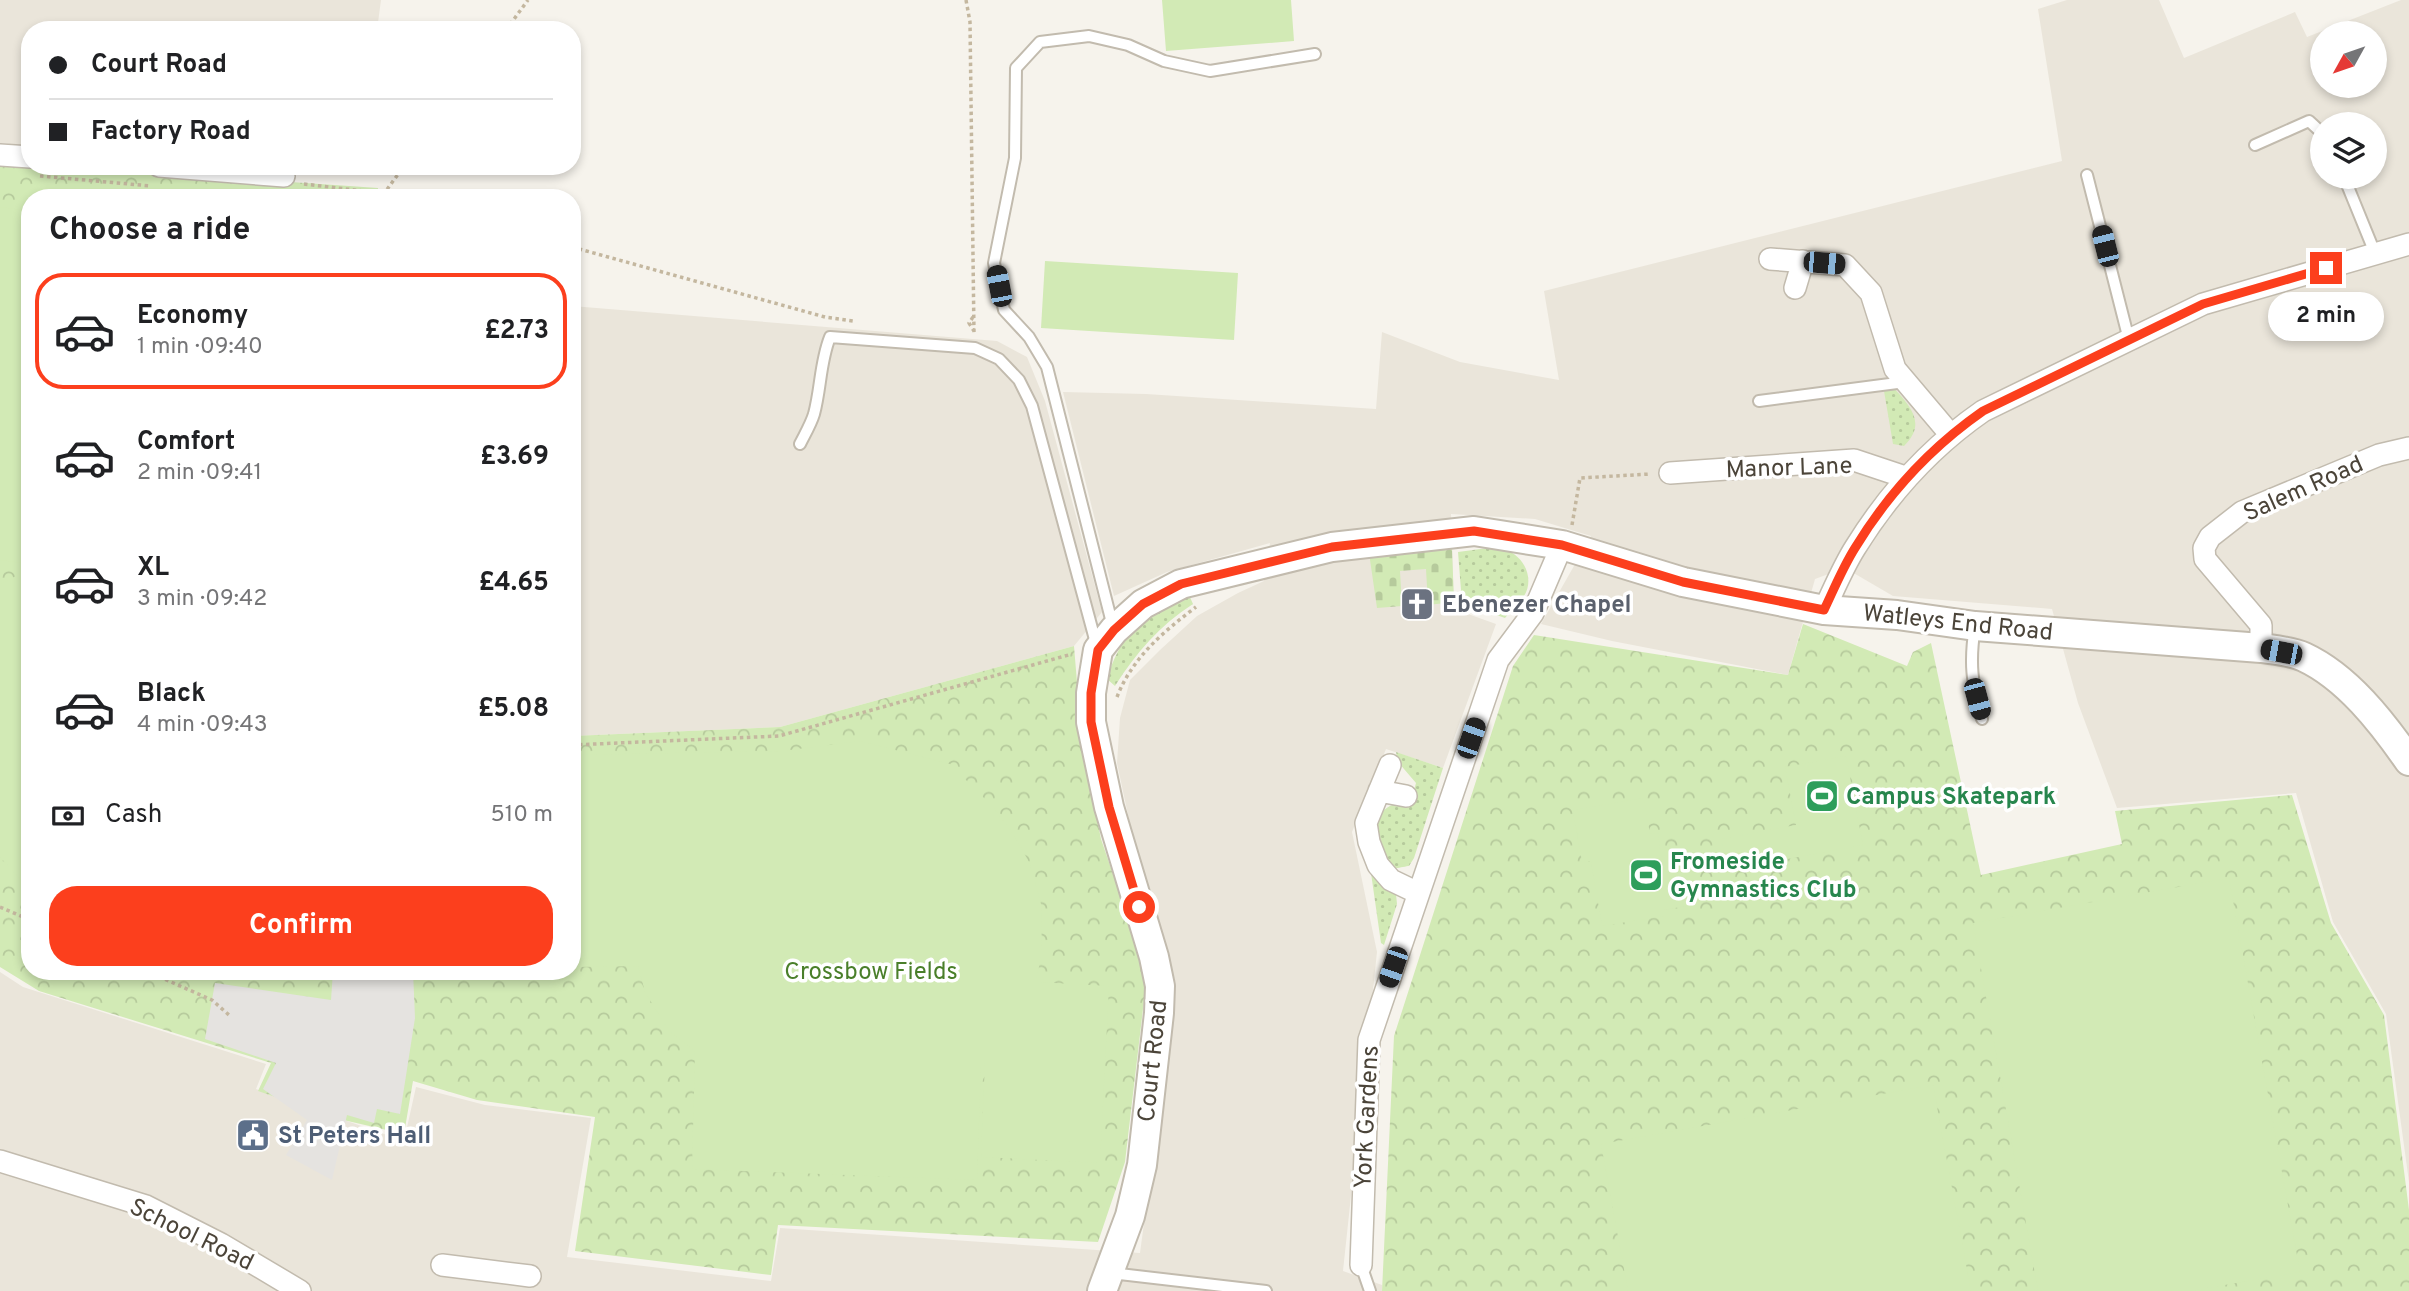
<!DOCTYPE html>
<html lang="en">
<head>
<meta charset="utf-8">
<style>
  body { margin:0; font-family:Overpass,sans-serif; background:#f6f6f6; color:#202124; height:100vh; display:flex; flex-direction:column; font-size:26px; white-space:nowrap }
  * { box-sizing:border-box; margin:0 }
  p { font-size:23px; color:#757577 }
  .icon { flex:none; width:38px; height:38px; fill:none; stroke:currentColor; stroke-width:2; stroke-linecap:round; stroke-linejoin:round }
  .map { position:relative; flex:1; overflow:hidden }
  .panel { position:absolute; left:21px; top:189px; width:560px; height:791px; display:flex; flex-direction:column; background:#fff; border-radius:28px; box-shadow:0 4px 10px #0003 }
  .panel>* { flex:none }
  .banner { position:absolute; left:21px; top:21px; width:560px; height:154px; border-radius:28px; box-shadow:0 4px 10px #0003; display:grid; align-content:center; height:154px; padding:0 28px; background:#fff }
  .needle { width:46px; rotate:230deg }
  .tools { position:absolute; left:2310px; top:21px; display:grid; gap:14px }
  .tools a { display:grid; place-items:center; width:77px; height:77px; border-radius:50%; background:#fff; box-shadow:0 4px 10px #0003; font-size:35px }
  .end { position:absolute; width:32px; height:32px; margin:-16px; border:9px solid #fc3f1d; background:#fff; box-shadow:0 0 0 4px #fff }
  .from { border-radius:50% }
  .bubble { position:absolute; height:49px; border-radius:24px; background:#fff; box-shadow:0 4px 10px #0003; font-size:23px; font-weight:700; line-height:49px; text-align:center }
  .car { position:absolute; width:21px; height:42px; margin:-21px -10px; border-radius:9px; box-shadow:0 0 5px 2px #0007; background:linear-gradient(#222 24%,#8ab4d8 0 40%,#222 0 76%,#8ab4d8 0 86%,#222 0) }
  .banner b { display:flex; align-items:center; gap:24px; height:66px; font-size:26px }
  .banner b+b { border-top:2px solid #e0e0e0 }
  .banner i { width:18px; height:18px; background:#202124 }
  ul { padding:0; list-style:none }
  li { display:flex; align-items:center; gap:21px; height:116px; margin:0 14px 10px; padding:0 14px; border:4px solid transparent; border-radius:28px }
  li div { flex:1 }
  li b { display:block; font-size:26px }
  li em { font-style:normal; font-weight:700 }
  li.active { border-color:#fc3f1d }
  li>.icon { width:63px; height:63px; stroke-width:1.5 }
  h2 { padding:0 28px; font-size:32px; line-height:84px }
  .pay { display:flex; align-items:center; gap:18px; height:77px; padding:0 28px; font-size:26px }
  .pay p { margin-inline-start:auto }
  .primary-button { display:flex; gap:14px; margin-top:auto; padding:14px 28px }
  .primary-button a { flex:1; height:80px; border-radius:28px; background:#fc3f1d; color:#fff; font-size:28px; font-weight:700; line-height:80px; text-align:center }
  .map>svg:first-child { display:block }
  .residential { fill:#eae5da; fill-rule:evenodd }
  .grass { fill:url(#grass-dots) }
  .forest { fill:url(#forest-crowns) }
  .cemetery { fill:url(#cemetery-stones) }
  .pitch { fill:#d2eab5 }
  .parking { fill:#e5e3e0 }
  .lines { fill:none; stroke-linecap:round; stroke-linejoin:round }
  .service-casing { stroke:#c2bbae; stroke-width:14 }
  .minor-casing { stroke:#c2bbae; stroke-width:24 }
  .tertiary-casing { stroke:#c2bbae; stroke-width:32 }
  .path { stroke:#c4b79f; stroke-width:3.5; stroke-dasharray:3.5 3.5; stroke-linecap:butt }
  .service { stroke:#fff; stroke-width:10 }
  .minor { stroke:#fff; stroke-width:21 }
  .tertiary { stroke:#fff; stroke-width:28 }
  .route { stroke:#fc3f1d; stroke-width:9 }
  .labels { text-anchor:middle; stroke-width:7; stroke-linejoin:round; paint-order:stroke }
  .street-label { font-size:24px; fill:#4b4439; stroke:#fff }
  .worship-label { font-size:24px; font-weight:bold; fill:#5b616d; stroke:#fff; text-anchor:start }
  .leisure-label { font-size:24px; font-weight:bold; fill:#27864d; stroke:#fff; text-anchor:start }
  .park-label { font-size:24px; fill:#4a7f2a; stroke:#fff }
  .service-label { font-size:24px; font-weight:bold; fill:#4e5e75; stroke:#fff; text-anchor:start }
</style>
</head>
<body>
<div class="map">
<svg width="2409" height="1291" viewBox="0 0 2409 1291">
  <defs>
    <pattern id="grass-dots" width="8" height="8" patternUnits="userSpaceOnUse" patternTransform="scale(1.75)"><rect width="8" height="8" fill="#d2eab5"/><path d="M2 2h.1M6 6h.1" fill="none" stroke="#b6ca9c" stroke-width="1.8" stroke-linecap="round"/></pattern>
    <pattern id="forest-crowns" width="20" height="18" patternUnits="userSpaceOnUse" patternTransform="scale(1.75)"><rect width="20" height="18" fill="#d2eab5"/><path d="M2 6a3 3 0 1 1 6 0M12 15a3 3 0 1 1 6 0" fill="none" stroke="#b6ca9c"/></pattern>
    <pattern id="cemetery-stones" width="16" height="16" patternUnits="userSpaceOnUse" patternTransform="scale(1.75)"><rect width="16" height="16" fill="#d2eab5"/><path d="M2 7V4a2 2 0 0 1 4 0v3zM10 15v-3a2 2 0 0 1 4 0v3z" fill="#b6ca9c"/></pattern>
  </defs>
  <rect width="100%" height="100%" fill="#f6f3ec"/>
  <path class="residential" d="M0 0H381L377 30H30V146L0 143Z
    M2067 0H2159L2184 58 2295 12 2307 37 2401 0H2409V1182L2386 1014 2333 922 2296 793 2117 808 2078 703 2052 609 1893 596 1845 568 1815 579 1788 675 1612 641 1541 624 1591 536 1535 519 1451 514 1454 609 1496 624 1443 768 1386 749 1352 832 1377 952 1343 1271 1382 1285V1291H0V972L23 987 266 1064 256 1089 404 1141 416 1087 485 1105 591 1118 567 1257 771 1281 780 1228 1140 1253 1176 984 1131 829 1117 763 1120 718 1130 680 1160 650 1197 616 1238 593 1264 581 1270 543 1167 572 1114 596 1063 392 1146 394 1376 409 1382 332 1460 362 1559 380 1544 291 2062 161 2038 9ZM2322 33H2375V86H2322ZM2322 124H2375V177H2322Z
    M572 306 997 341 1027 357 1045 401 1102 612 1074 646 780 727 572 736Z"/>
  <path class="grass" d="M1892 386C1909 405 1928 423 1904 446L1893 444 1884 391Z
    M1488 548C1493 549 1500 548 1505 550 1524 555 1535 579 1524 596 1520 604 1511 611 1505 618L1462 603 1458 552Z
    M1189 595 1193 604C1160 625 1136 653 1115 686L1107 679C1115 653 1129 626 1153 610 1163 603 1178 600 1189 595Z
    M1396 752 1443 768 1414 858 1409 866C1407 866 1399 868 1397 868 1376 865 1371 823 1384 810 1392 803 1402 802 1411 802L1416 783 1398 762Z
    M1371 873 1384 886 1396 894 1397 904 1384 945 1381 943Z"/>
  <path class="forest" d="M0 162 30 166H58L378 188V198H30V971H572V736L780 727 1074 646 1082 743 1101 839 1140 953 1145 992 1125 1162 1098 1242 778 1225 771 1275 575 1251 595 1117 477 1100 413 1081 404 1134 339 1119 258 1091 271 1063 39 991 0 967Z
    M1803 624 1907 666 1913 652 1931 643 1981 875 2122 844 2115 811 2292 795 2331 923 2384 1015 2409 1210V1291H1382L1394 1036 1513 666 1534 635 1788 675Z"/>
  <path class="cemetery" d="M1452 549 1454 602 1428 605 1426 569 1400 571 1402 606 1377 608 1369 553Z"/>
  <path class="pitch" d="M1162 0H1291L1294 41 1166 51Z
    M0 207 30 211V564L0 560Z
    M1045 261 1238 273 1234 340 1041 328Z
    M30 569V884L21 880 0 857V584Z
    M860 741 950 764 992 806 1014 835 1030 864 1041 904 1042 952 1036 982 1109 986 1100 1163 981 1157 985 1062 981 1066 977 1180 692 1169 695 1051 669 1031 645 992 638 966 572 967V755L782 751Z
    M1846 756 1863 845 1727 870 1721 839 1796 825 1785 767Z
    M1644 798 1650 834 1658 833 1660 849 1675 846 1677 854 1695 851 1702 889 1684 892 1686 906 1664 910V916L1602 926 1591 861 1582 862 1573 810Z
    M2229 878 2300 1272 2190 1291H2038L1973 923Z
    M1933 1085 1971 1291H1628L1601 1144Z"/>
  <path class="parking" d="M333 971H413L415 1018 400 1114 377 1109 374 1123 347 1115 332 1180 286 1155 307 1120 263 1089 276 1063 205 1039 215 983 331 1000Z"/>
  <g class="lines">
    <g class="service-casing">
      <path id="service" d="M2255 145 2309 121 2322 133
        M2087 175 2129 340
        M2344 177 2375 253
        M1759 401 1905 382
        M800 444C805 434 811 424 814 414 821 388 820 362 830 337L975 348 999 359 1019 380 1032 406 1097 647
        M1975 626C1969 664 1972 682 1982 719
        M1113 627 1047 367 1029 337 1004 310 994 263 1015 158 1016 68 1040 42 1089 36 1128 45 1164 61 1210 71 1315 54
        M1361 1265 1370 1291
        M1111 1273 1266 1291"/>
    </g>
    <g class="minor-casing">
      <path id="minor" d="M0 155 30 157
        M159 166 284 176
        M1770 259 1845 265 1871 293 1895 369 1950 434
        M1795 288 1803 261
        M1670 473 1854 460 1905 477
        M1824 610C1834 589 1843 567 1855 548 1889 493 1931 447 1983 411L2203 304 2409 244
        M2261 648V625L2205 559 2204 548 2210 537 2242 512 2379 455 2409 448
        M1390 765 1366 823 1369 842 1378 865 1391 880 1418 893
        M1379 791 1406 796
        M0 1161 146 1206 221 1244 300 1291
        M442 1265 530 1276
        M1361 1265 1369 1040 1498 660 1533 613 1562 545"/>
    </g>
    <g class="tertiary-casing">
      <path id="tertiary" d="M1102 1291 1130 1216 1142 1165 1159 1013 1160 986 1154 957 1109 807 1091 722V693L1098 650 1114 630 1143 604 1181 584 1332 547 1474 531 1562 545 1683 582 1824 610 1897 615 1975 626 2261 648C2274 650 2291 651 2304 657 2347 677 2382 722 2409 761"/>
    </g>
    <path class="path" d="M966 0 970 22 974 334
      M506 30 528 0
      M40 176 151 186
      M304 184 363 191 394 198
      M383 195 404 166
      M572 247 825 317 853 321
      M973 317 969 323 974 331
      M1572 525 1580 478 1650 474
      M1117 697C1132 658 1163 632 1196 607
      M572 745 779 736 1072 654
      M0 907 30 920
      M146 971 212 1000 229 1015"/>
    <use href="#service" class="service"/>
    <use href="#minor" class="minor"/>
    <use href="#tertiary" class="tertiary"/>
  </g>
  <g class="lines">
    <path class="route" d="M1139 907 1109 807 1091 722V693L1098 650 1114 630 1143 604 1181 584 1332 547 1474 531 1562 545 1683 582 1824 610C1834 589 1843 567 1855 548 1889 492 1930 448 1983 411L2203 304 2326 268"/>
  </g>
  <defs>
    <g id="church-square" transform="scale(1.75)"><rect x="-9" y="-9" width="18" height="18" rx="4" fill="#6b7280" stroke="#fff"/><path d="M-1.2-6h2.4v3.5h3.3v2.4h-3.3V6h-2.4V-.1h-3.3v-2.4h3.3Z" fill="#fff"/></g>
    <g id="stadium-square" transform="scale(1.75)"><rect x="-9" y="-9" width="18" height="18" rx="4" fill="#2e9e5b" stroke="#fff"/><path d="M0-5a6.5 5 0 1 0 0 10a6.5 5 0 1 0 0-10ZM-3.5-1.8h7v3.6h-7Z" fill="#fff"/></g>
    <g id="civic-square" transform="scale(1.75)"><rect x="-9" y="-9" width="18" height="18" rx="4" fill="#5c6f8a" stroke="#fff"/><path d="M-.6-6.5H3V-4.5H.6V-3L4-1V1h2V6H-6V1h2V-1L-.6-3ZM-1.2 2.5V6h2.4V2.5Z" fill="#fff"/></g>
  </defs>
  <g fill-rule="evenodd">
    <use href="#church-square" x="1417" y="604"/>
    <use href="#stadium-square" x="1822" y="796"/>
    <use href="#stadium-square" x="1646" y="875"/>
    <use href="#civic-square" x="253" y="1135"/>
  </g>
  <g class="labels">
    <g class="street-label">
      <text transform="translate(1789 467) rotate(-2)" y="8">Manor Lane</text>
      <text transform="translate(2303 488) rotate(-24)" y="8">Salem Road</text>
      <text transform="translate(1958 622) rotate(6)" y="8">Watleys End Road</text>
      <text transform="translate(1152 1061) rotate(-84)" y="8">Court Road</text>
      <text transform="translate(1366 1117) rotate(-87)" y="8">York Gardens</text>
      <text transform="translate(192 1234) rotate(26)" y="8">School Road</text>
    </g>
    <g class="worship-label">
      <text x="1442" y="612">Ebenezer Chapel</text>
    </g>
    <g class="leisure-label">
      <text x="1846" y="804">Campus Skatepark</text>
      <text x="1670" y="869">Fromeside<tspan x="1670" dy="28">Gymnastics Club</tspan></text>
    </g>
    <g class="park-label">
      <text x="871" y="979">Crossbow Fields</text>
    </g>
    <g class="service-label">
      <text x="278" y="1143">St Peters Hall</text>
    </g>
  </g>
</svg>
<div class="tools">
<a><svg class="needle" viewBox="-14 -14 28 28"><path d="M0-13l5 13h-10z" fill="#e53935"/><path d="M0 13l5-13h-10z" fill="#757577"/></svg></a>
<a><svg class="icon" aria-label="layers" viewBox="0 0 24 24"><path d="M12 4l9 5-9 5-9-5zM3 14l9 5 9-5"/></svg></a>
</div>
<i class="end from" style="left:1139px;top:907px"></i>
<i class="end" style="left:2326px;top:268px"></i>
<div class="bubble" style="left:2268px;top:292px;width:116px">2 min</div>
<i class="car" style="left:2105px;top:246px;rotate:346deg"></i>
<i class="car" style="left:1824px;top:263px;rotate:95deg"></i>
<i class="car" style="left:999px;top:286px;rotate:349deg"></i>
<i class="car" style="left:2281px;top:652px;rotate:281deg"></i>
<i class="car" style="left:1977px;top:699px;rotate:165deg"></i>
<i class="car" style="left:1471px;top:738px;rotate:19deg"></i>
<i class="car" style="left:1393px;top:967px;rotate:199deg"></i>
<div class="banner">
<b><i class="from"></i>Court Road</b>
<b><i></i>Factory Road</b>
</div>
<section class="panel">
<h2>Choose a ride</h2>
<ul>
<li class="active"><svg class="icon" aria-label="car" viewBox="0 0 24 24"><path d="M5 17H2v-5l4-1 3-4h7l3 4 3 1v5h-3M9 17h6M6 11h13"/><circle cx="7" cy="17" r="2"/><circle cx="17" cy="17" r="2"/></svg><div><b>Economy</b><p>1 min · 09:40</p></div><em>£2.73</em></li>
<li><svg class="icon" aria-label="car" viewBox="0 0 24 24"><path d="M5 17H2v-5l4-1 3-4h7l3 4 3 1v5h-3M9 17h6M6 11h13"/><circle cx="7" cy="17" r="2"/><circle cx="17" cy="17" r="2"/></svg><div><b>Comfort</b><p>2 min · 09:41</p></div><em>£3.69</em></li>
<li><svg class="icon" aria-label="car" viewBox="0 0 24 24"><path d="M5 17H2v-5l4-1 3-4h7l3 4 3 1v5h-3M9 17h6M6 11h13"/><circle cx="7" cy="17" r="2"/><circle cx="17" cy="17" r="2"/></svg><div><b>XL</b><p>3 min · 09:42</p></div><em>£4.65</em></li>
<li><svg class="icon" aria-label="car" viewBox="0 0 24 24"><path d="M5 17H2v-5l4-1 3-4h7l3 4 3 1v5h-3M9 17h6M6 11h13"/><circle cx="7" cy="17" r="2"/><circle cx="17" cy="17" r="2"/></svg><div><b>Black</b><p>4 min · 09:43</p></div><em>£5.08</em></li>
</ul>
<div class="pay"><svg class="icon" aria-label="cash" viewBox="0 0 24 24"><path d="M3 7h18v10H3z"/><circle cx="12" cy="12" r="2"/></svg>Cash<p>510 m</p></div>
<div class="primary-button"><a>Confirm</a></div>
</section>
</div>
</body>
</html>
